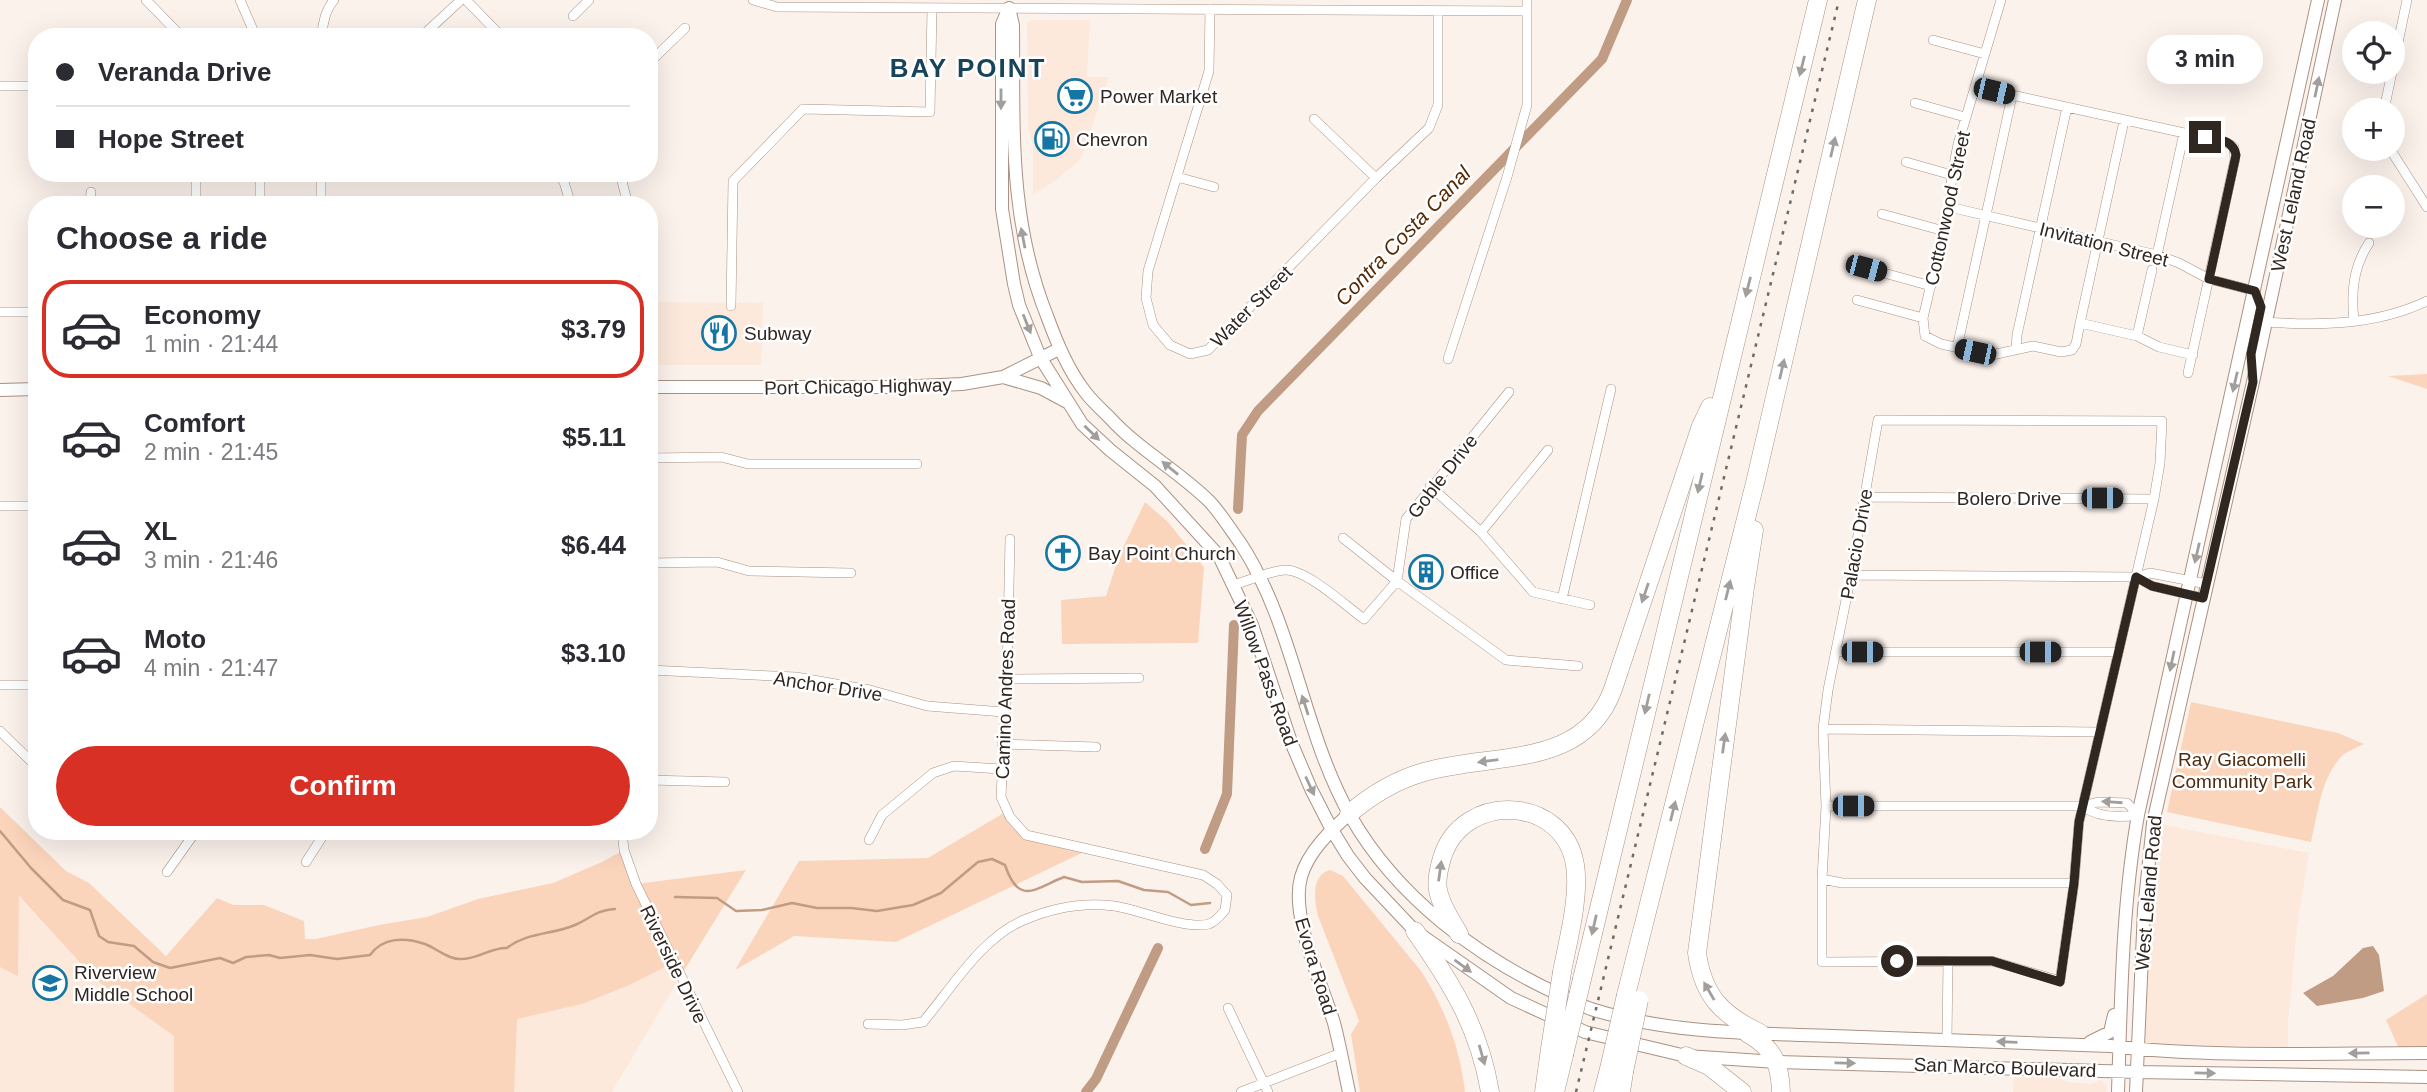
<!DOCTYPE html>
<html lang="en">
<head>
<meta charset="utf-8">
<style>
  body { margin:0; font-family:Helvetica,sans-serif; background:#f7f7f7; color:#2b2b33; height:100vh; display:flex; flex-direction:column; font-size:26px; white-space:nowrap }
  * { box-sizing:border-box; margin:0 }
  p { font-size:23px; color:#7c7c81 }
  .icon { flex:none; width:38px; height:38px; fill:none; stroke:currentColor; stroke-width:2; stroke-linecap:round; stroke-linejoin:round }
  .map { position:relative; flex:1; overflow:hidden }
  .panel { position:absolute; left:28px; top:196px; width:630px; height:644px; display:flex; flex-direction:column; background:#fff; border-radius:28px; box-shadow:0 7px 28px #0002 }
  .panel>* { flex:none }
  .hud { position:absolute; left:28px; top:28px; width:630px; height:154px; border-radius:28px; box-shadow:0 7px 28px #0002; display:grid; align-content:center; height:154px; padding:0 28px; background:#fff }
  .tools { position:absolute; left:2342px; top:21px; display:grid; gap:14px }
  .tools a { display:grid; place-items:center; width:63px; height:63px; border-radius:50%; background:#fff; box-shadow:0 7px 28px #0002; font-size:35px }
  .end { position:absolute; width:32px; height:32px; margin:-16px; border:9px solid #302721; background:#fff; box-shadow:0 0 0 4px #fff }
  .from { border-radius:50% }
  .bubble { position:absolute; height:49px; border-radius:24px; background:#fff; box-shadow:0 7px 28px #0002; font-size:23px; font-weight:800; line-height:49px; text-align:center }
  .car { position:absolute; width:21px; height:42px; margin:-21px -10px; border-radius:9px; box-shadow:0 0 5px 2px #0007; background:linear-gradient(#222 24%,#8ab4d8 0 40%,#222 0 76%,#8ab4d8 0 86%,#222 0) }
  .hud b { display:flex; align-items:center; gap:24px; height:66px; font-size:26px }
  .hud b+b { border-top:2px solid #e1e1e2 }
  .hud i { width:18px; height:18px; background:#2b2b33 }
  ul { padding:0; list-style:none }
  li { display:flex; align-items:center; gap:21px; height:98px; margin:0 14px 10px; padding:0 14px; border:4px solid transparent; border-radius:28px }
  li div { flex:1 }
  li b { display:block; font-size:26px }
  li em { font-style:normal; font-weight:800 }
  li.current { border-color:#d93025 }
  li>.icon { width:63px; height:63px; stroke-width:1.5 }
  h2 { padding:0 28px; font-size:32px; line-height:84px }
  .primary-button { display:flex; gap:14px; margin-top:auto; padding:14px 28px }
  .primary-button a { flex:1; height:80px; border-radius:42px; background:#d93025; color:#fff; font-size:28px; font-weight:800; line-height:80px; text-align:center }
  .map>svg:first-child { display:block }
  .built { fill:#fce9dc }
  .green { fill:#fad4bb }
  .water { fill:#c19c84 }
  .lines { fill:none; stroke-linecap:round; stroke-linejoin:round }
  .stream { stroke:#c19c84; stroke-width:2.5 }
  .canal { stroke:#c19c84; stroke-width:10 }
  .street-casing { stroke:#a99283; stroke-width:10 }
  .secondary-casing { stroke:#a99283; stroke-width:14 }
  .highway-casing { stroke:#a99283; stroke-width:19 }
  .street { stroke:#fff; stroke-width:9 }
  .secondary { stroke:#fff; stroke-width:12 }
  .highway { stroke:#fff; stroke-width:18 }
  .rail { stroke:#726963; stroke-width:2.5; stroke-dasharray:3.5 7; stroke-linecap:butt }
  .highway-bridge-casing { stroke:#a99283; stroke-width:19; stroke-linecap:butt }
  .highway-bridge { stroke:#fff; stroke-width:18 }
  .oneway { fill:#a29e9b }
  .route { stroke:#302721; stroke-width:9 }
  .labels { text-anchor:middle; stroke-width:5; stroke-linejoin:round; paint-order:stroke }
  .poi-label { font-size:19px; fill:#302721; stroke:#fff; text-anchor:start }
  .street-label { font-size:19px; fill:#302721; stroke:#fff }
  .park-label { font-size:19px; fill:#502b0e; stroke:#fff }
  .water-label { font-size:21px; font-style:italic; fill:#572800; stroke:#fff }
  .district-label { font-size:26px; font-weight:bold; letter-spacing:2px; fill:#194359; stroke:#fff }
</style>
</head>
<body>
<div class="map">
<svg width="2427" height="1092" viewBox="0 0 2427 1092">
  <rect width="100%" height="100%" fill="#fcf2ec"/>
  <path class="built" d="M1031 20H1090L1087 77H1109L1081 159 1055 181 1033 194V145L1028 127 1027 22Z
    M649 302 763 303 761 365H649Z
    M2160 824 2309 853 2297 927 2288 1022V1047L2143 1044 2148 895Z
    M0 877 96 980 582 1004 627 986 673 963 680 977 612 1092H0Z
    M2014 1077H2043L2061 1079 2067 1082 2092 1084 2101 1080 2107 1086 2106 1092H2013Z"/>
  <path class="green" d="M2427 374V389L2388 376Z
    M1145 502 1168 522 1204 567 1198 643 1062 644 1061 600 1106 596 1119 556Z
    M2191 702 2338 733 2364 744C2358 747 2350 750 2344 754 2321 775 2318 813 2311 842L2167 812Z
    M0 807 66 871 89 883 166 956 217 898 233 905H264L304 921 305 939H316L379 925 427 917 478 899 553 883 602 862 624 850 636 884 746 870 680 977 673 963 627 986 582 1004 517 1019 514 1092H174V1036L96 980 19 896 18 976 0 967Z
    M1007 811 1026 835 1092 848 896 942 794 936 735 970 799 861 928 858Z
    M1330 870 1343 876 1421 971C1445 1008 1460 1048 1465 1092H1360L1351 1034 1359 1021 1318 916C1314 900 1311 875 1330 870Z
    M2427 994V1053H2401L2386 1020Z"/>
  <path class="water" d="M2373 946 2379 955 2384 991 2363 998 2317 1006 2303 993 2333 976 2363 948Z"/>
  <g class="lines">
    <path class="stream" d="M0 831 31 868 63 900 90 910 99 936 108 942 134 946 153 962 170 968 220 958 233 963 246 957 269 955 280 958 310 955 337 959 370 955C383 937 405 937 425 944 436 948 447 959 460 959 477 960 491 947 507 948 527 932 552 935 575 925 592 918 593 911 615 909
      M675 897 717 898 736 911 762 910 792 903 817 908H851L877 911 913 905 941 893 978 862 992 859 1005 865C1019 907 1036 888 1064 877L1082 882 1118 881 1144 890 1168 892 1191 905 1210 903"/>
    <path class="canal" d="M1238 509 1242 435 1258 411 1602 59 1627 0
      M1205 849 1227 794 1234 625
      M1086 1092 1096 1079 1158 948"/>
    <g class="street-casing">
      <path id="street" d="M146 0 182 37
        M240 0 256 37
        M466 0 502 37
        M753 0 777 7 1527 11
        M2001 0 1958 144 1952 175 1949 207 1923 318 1925 336 1941 344 1992 355 2033 346 2061 352 2072 350 2076 344 2080 323 2137 336 2159 347 2193 355
        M1210 9 1209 71 1148 271 1146 298 1153 325 1170 345 1190 354 1208 350 1376 178 1429 128 1438 105V11
        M573 16 589 0
        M322 37C322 24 326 9 334 0
        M421 37 461 0
        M1933 40 1985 54
        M649 63 685 28
        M2392 71 2407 0
        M0 86H37
        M1976 87 2225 142 2234 147 2235 159 2188 373
        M1915 103 1965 117
        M2384 110 2392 72
        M1314 119 1376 178
        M2390 149 2427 207
        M1906 162 1952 175
        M196 173V205
        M557 173 564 182 571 205
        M620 173 628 205
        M1177 177 1214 187
        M90 205 91 192
        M260 205V173
        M321 205V173
        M1949 207 2157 255 2179 263 2209 279 2255 291
        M1882 214 1944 231
        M2157 255 2184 133
        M1866 268 1931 286
        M1857 300 1923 318
        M731 306 733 181 803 109 930 112 932 9
        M0 312H37
        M2354 321C2351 293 2353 267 2369 243
        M2266 322C2320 326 2377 325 2427 301
        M2080 323 2124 121
        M2137 336 2152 270
        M1957 348 2012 96
        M2016 348 2017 335 2067 107
        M1448 359 1507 177 1527 105V0
        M1878 420 2162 421 2160 463 2154 499 2079 822 2074 883 2060 981 1992 961 1822 962V879L1826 806 1823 729 1828 690 1851 575Z
        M649 458 721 457 748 464H917
        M1430 486 1481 532 1533 592 1590 605
        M1864 497 2154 499
        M0 506H37
        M1481 532 1548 450
        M1343 538 1397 581 1506 660 1578 666
        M649 563 717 562 749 571 851 573
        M1851 575 2136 577 2150 573 2207 584
        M2136 577 2152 586 2203 598
        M1233 585C1248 581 1272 570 1286 570 1307 570 1346 606 1364 619L1397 581 1406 519 1509 392
        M1562 599 1611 389
        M1836 652H2117
        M649 670 796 677 870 690 927 706 1004 712
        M1007 679 1139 678
        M0 685H37
        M1823 729 2099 732
        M0 731 37 767
        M1002 744 1096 747
        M649 780 725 782
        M1826 806H2082L2098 802 2127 803 2138 815
        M2082 806C2099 818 2119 818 2138 815
        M622 831 624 850 636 884 738 1092
        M869 840 882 815 933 773 954 766 1001 769
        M306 862 326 831
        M167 872 196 831
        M1822 879 1842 883H2074
        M1228 1008 1268 1092
        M868 1024 902 1025 923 1022C951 989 982 937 1024 920 1052 908 1084 902 1114 906 1138 909 1184 930 1209 924 1215 922 1221 915 1225 910L1227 895 1217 884 1203 875 1026 835 1010 817 1001 797 1007 679 1010 539
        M1947 1040 1948 961
        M1241 1092 1341 1053"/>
    </g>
    <g class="secondary-casing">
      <path id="secondary" d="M1009 8 1002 24V209L1014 284 1019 305 1040 357 1082 424 1110 450 1155 486 1219 556 1252 625 1291 742 1311 789 1332 830 1348 856 1365 878 1415 931 1511 998 1585 1032 1686 1056 1777 1062 2137 1072 2427 1077
        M1009 8 1013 25C1014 127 1008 218 1047 316 1057 343 1068 370 1086 393 1093 402 1102 410 1110 418 1139 450 1179 471 1210 502 1221 514 1231 530 1241 544 1295 627 1302 731 1351 817 1397 897 1477 957 1560 995 1570 1000 1580 1005 1591 1009 1669 1034 1752 1033 1832 1036 1925 1039 2018 1043 2110 1046 2215 1058 2322 1053 2427 1053
        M1003 377 1041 388 1067 402
        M649 387H897L962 384 1003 377 1059 349
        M0 390 37 389
        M2090 1042 2110 1032 2114 1015
        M1349 1092C1344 1069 1340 1046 1334 1023 1322 984 1290 917 1301 877 1308 852 1330 831 1349 814
        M2118 1092C2121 1000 2122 906 2138 815L2318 0
        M2136 1092 2144 910 2153 823 2253 382 2335 0"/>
    </g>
    <g class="highway-casing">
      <path id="highway" d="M1754 530 1745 587 1697 953C1703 996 1722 1015 1760 1033
        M1349 814C1371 795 1396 780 1424 772 1492 752 1584 770 1613 689L1701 426 1710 407
        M1415 931C1452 984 1479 1027 1490 1092
        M1459 934C1451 920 1441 906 1438 890 1436 880 1439 868 1442 858 1462 791 1564 795 1575 865 1580 897 1568 940 1562 972
        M1582 979 1818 0
        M1626 995 1755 483 1867 0
        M1747 1033C1773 1048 1780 1062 1781 1092
        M1686 1056 1709 1066 1742 1092
        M1544 1092 1550 1049
        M1555 1092 1564 1055
        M1603 1092 1609 1069
        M1621 1092 1624 1072"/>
    </g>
    <use href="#street" class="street"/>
    <use href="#secondary" class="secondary"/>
    <use href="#highway" class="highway"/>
    <path class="rail" d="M1576 1092 1839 0"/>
    <g class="highway-bridge-casing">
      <path id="highway-bridge" d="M1550 1049 1562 972
        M1564 1055 1582 979
        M1609 1069 1626 995
        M1624 1072 1639 1000"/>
    </g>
    <use href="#highway-bridge" class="highway-bridge"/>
  </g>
  <defs><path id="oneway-solid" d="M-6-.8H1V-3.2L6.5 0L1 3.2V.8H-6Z" transform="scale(1.75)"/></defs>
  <g class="oneway">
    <use href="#oneway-solid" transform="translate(1802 66) rotate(104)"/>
    <use href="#oneway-solid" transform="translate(2317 87) rotate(-78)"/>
    <use href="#oneway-solid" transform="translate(1001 99) rotate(90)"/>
    <use href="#oneway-solid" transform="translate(1833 147) rotate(-77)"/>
    <use href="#oneway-solid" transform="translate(1023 238) rotate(-101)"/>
    <use href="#oneway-solid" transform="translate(1748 287) rotate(104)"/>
    <use href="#oneway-solid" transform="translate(1027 324) rotate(68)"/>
    <use href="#oneway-solid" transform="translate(1782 369) rotate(-77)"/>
    <use href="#oneway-solid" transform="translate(2235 382) rotate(103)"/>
    <use href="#oneway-solid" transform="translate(1092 433) rotate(44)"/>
    <use href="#oneway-solid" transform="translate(1170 468) rotate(-141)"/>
    <use href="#oneway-solid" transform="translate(1700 483) rotate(103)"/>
    <use href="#oneway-solid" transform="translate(2197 553) rotate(103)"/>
    <use href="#oneway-solid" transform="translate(1728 590) rotate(-76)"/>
    <use href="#oneway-solid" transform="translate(1645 593) rotate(109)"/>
    <use href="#oneway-solid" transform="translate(2172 661) rotate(102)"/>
    <use href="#oneway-solid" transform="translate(1647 704) rotate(103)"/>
    <use href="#oneway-solid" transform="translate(1305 705) rotate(-108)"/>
    <use href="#oneway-solid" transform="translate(1724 743) rotate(-82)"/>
    <use href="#oneway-solid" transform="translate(1488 761) rotate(173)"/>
    <use href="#oneway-solid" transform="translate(1310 786) rotate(65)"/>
    <use href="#oneway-solid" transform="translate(2112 802) rotate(-176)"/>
    <use href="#oneway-solid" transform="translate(1673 811) rotate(-76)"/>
    <use href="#oneway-solid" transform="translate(1440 871) rotate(-82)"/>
    <use href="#oneway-solid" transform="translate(1594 925) rotate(103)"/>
    <use href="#oneway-solid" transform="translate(1463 966) rotate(36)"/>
    <use href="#oneway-solid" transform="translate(1709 991) rotate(-120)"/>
    <use href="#oneway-solid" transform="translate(2007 1042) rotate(-178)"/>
    <use href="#oneway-solid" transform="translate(2359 1053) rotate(179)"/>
    <use href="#oneway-solid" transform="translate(1482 1055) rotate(74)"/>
    <use href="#oneway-solid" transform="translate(1845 1063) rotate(1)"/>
    <use href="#oneway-solid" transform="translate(2205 1073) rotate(1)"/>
  </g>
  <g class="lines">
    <path class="route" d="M1897 961H1992L2060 982 2074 883 2079 822 2136 577 2152 586 2203 598 2253 382 2251 354 2261 307 2255 291 2209 279 2236 155C2233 139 2218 140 2205 137"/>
  </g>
  <defs>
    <g id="supermarket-ring" transform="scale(1.75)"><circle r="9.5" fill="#fff" stroke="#1576a3" stroke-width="1.5"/><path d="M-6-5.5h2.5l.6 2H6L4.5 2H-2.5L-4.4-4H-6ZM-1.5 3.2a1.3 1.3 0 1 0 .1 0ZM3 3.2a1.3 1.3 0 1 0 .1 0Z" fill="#1576a3"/></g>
    <g id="fuel-ring" transform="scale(1.75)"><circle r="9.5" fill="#fff" stroke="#1576a3" stroke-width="1.5"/><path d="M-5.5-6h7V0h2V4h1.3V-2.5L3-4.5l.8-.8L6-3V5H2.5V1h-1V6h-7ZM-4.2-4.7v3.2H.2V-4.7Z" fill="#1576a3"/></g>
    <g id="restaurant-ring" transform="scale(1.75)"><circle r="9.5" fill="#fff" stroke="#1576a3" stroke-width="1.5"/><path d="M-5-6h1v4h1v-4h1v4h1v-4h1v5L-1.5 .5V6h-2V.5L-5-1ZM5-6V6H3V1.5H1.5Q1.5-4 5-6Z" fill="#1576a3"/></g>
    <g id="church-ring" transform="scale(1.75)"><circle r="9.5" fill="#fff" stroke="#1576a3" stroke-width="1.5"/><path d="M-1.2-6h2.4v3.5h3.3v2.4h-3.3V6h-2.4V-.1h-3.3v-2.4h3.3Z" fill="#1576a3"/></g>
    <g id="building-ring" transform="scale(1.75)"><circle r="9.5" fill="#fff" stroke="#1576a3" stroke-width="1.5"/><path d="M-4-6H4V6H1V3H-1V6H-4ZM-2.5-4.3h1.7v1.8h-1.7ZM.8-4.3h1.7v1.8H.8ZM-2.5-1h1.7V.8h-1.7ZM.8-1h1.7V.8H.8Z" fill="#1576a3"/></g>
    <g id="school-ring" transform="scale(1.75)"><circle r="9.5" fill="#fff" stroke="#1576a3" stroke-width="1.5"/><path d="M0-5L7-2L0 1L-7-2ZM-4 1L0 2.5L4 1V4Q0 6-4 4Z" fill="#1576a3"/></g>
  </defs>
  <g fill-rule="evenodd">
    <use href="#supermarket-ring" x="1075" y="96"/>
    <use href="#fuel-ring" x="1052" y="139"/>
    <use href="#restaurant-ring" x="719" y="333"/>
    <use href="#church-ring" x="1063" y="553"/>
    <use href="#building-ring" x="1426" y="572"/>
    <use href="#school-ring" x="50" y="983"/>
  </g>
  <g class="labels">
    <g class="poi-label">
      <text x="1100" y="103">Power Market</text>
      <text x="1076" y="146">Chevron</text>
      <text x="744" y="340">Subway</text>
      <text x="1088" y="560">Bay Point Church</text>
      <text x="1450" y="579">Office</text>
      <text x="74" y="979">Riverview<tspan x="74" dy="22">Middle School</tspan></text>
    </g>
    <g class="street-label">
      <text transform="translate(2293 195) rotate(-78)" y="7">West Leland Road</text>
      <text transform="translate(1947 208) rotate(-78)" y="7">Cottonwood Street</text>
      <text transform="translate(2104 244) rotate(14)" y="7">Invitation Street</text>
      <text transform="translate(1251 306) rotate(-45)" y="7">Water Street</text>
      <text transform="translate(858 386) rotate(-1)" y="7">Port Chicago Highway</text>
      <text transform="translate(1442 476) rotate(-52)" y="7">Goble Drive</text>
      <text x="2009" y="505">Bolero Drive</text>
      <text transform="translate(1856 544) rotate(-80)" y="7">Palacio Drive</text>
      <text transform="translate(1266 673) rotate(70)" y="7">Willow Pass Road</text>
      <text transform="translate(828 686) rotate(9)" y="7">Anchor Drive</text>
      <text transform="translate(1005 689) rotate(-88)" y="7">Camino Andres Road</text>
      <text transform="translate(2148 893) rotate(-85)" y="7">West Leland Road</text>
      <text transform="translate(674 964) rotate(64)" y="7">Riverside Drive</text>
      <text transform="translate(1316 966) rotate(73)" y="7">Evora Road</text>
      <text transform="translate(2005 1067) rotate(2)" y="7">San Marco Boulevard</text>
    </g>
    <g class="park-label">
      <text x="2242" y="766">Ray Giacomelli<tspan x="2242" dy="22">Community Park</tspan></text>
    </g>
    <g class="water-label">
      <text transform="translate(1403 236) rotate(-46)" y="7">Contra Costa Canal</text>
    </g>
    <g class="district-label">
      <text x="968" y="77">BAY POINT</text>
    </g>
  </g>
</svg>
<div class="tools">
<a><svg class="icon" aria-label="locate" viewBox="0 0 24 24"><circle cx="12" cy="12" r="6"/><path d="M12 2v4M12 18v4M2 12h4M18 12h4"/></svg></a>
<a>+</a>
<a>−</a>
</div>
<i class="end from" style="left:1897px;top:961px"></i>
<i class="end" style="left:2205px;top:137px"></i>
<div class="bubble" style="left:2147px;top:35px;width:116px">3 min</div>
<i class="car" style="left:1994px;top:91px;rotate:103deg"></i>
<i class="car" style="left:1866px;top:268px;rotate:105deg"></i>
<i class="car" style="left:1975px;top:352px;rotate:282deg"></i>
<i class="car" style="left:2102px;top:498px;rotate:90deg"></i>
<i class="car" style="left:1862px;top:652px;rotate:90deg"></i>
<i class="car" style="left:2040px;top:652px;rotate:90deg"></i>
<i class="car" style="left:1853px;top:806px;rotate:90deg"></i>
<div class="hud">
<b><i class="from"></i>Veranda Drive</b>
<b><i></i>Hope Street</b>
</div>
<section class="panel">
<h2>Choose a ride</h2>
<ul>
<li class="current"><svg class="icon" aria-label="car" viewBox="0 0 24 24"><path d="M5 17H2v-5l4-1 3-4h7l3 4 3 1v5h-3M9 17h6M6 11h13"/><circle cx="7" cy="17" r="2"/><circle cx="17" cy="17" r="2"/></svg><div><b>Economy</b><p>1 min · 21:44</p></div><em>$3.79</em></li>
<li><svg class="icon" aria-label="car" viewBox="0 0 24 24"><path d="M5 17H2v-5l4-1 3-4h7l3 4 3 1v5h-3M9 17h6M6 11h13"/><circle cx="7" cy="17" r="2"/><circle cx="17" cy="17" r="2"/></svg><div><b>Comfort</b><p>2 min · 21:45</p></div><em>$5.11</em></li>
<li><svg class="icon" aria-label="car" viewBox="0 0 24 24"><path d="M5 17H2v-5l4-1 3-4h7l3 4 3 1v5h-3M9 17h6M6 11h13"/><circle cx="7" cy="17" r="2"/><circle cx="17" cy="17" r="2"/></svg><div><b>XL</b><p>3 min · 21:46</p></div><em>$6.44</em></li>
<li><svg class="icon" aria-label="car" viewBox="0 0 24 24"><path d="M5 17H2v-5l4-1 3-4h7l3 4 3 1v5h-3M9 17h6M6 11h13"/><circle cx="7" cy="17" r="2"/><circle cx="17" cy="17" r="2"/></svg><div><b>Moto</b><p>4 min · 21:47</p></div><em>$3.10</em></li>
</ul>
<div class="primary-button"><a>Confirm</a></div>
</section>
</div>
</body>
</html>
